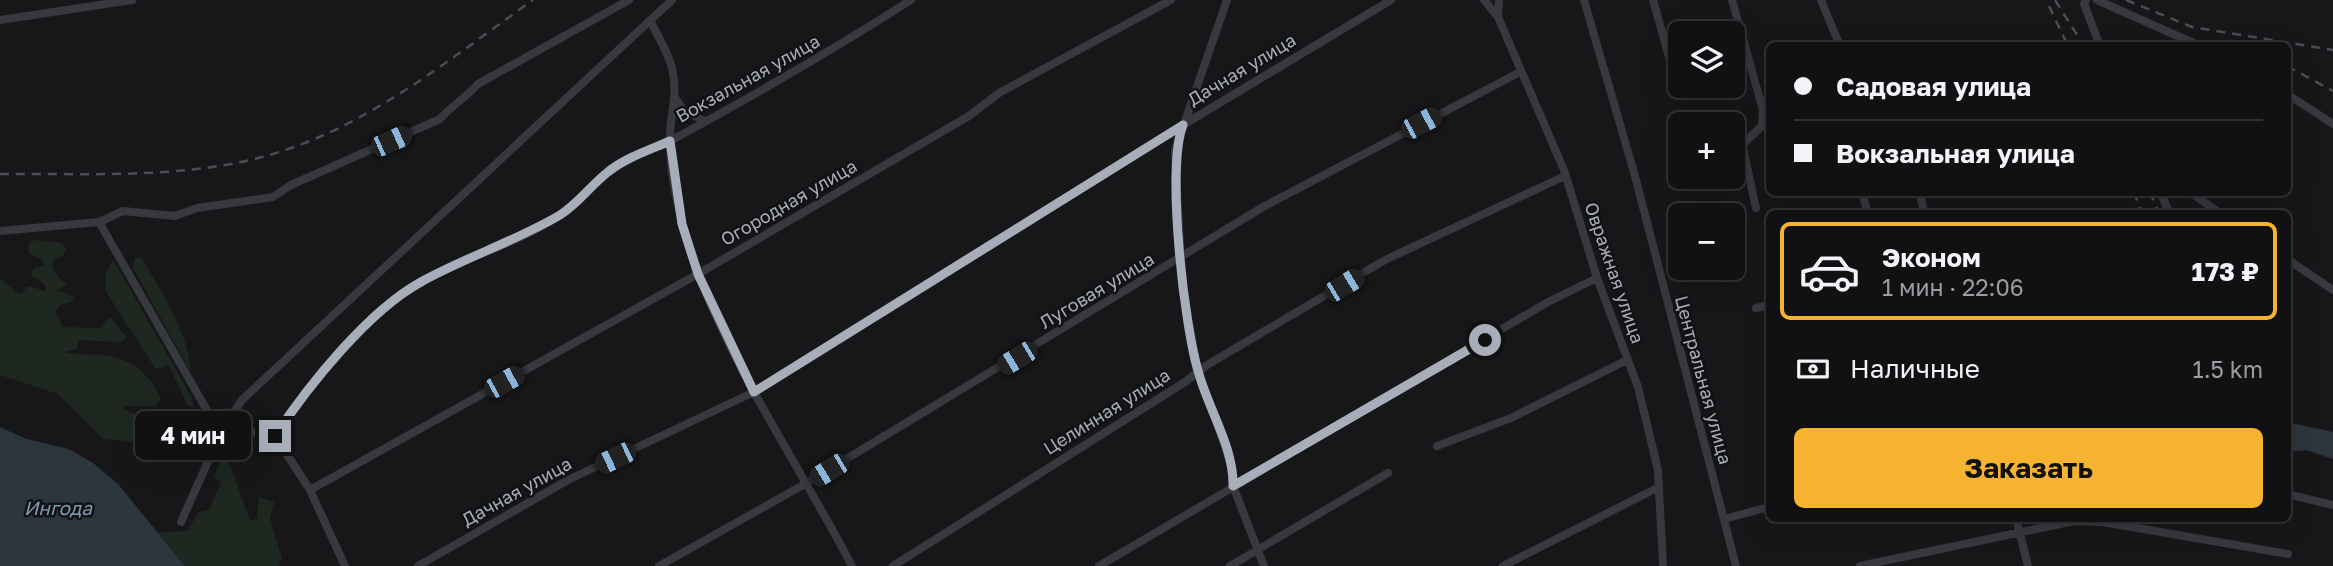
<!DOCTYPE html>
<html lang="ru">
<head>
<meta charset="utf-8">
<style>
  body { margin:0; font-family:"Golos Text",sans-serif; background:#1e1f21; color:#f1f3f6; height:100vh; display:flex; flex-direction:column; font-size:26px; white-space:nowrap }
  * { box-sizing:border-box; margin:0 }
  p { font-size:23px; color:#9c9da0 }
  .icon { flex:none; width:38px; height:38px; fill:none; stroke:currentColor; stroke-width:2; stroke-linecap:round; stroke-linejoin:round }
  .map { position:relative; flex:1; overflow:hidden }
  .panel { position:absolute; left:1766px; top:210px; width:525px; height:312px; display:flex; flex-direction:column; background:#111113; border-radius:10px; box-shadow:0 7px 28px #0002,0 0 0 2px #303133 }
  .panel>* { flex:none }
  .top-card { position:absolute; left:1766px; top:42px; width:525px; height:154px; border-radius:10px; box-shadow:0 7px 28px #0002,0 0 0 2px #303133; display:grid; align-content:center; height:154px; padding:0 28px; background:#111113 }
  .buttons { position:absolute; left:1668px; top:21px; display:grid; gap:14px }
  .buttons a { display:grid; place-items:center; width:77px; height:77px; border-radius:10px; background:#111113; box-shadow:0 7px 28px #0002,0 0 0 2px #303133; font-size:35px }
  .end { position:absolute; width:32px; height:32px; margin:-16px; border:9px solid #a8aeb9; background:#111; box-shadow:0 0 0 4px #111 }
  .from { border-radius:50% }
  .bubble { position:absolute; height:49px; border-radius:10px; background:#111113; box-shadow:0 7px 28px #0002,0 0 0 2px #303133; font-size:23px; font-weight:700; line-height:49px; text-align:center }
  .car { position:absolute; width:21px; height:42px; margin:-21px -10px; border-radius:9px; box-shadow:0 0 5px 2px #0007; background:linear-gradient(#222 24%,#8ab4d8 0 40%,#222 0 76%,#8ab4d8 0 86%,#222 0) }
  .top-card b { display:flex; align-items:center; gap:24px; height:66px; font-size:26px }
  .top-card b+b { border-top:2px solid #303133 }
  .top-card i { width:18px; height:18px; background:#f1f3f6 }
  ul { padding:12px 0 0; list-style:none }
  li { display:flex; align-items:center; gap:21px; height:98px; margin:0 14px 10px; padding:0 14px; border:4px solid transparent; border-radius:10px }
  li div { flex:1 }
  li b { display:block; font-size:26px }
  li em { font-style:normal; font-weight:700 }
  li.selected { border-color:#f6b231 }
  li>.icon { width:63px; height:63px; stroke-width:1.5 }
  .pay { display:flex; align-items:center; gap:18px; height:77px; padding:0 28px; font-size:26px }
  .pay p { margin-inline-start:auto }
  .cta { display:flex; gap:14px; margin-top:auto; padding:14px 28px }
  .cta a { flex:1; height:80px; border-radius:10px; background:#f6b231; color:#111; font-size:28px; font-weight:700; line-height:80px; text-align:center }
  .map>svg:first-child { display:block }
  .green { fill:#1e2720 }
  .water { fill:#2c363d }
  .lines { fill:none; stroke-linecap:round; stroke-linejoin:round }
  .street { stroke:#38393e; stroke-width:8 }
  .rail { stroke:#4b4d53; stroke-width:2.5; stroke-dasharray:9 7; stroke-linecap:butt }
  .route { stroke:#a8aeb9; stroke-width:9 }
  .labels { text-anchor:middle; stroke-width:5; stroke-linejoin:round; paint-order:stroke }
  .street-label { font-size:18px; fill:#a8aeb9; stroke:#121214 }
  .water-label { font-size:19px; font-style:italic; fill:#7f9cb5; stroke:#121214 }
</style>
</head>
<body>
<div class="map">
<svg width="2333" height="566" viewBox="0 0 2333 566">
  <rect width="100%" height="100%" fill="#171719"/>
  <path class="green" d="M32 240 62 243 66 249 63 256 53 260 52 267 59 278 68 284 56 290 74 297 72 302 60 305 55 312 63 327 100 328 110 317 126 336 122 342 79 340 77 349 65 352C80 356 95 353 110 356 134 360 153 378 161 400L155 406H123L125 410 155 421 160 426 143 443 103 439 58 394 0 375V278L20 295 28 286 46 291 44 284 31 275 34 268 45 266 41 259 29 254V244Z
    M141 257C161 291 189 333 191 373L133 268 135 258Z
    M113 259 192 398 194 407 188 406 168 364 161 369 155 368 105 290 106 273Z
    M222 454H226L250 520 257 519 259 497 274 502 270 519 282 558 279 566H185L158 532 187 531 199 512 209 510 221 482 214 478Z"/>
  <path class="water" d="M2287 422 2333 432V459L2306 450 2287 452Z
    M0 427 26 439 69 449 93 463 118 484 185 566H0Z"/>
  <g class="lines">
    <path class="street" d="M1227 0 1175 150 1182 285 1198 372 1226 449 1233 474V486L1264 566
      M1484 0 1498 17
      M1499 0 1498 17 1564 170 1597 278 1638 387 1658 470 1663 566
      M1584 0 1635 176 1736 566
      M1653 0 1675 78
      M1732 0 1763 110 1762 126 1745 142 1743 148 1756 208
      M1821 0 1840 46
      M2086 0 2084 4 2100 46
      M2097 0 2200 46
      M0 20 132 0
      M650 20C658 37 670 55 673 73 678 97 669 118 670 141 670 168 676 200 683 225 714 344 796 458 852 566
      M2287 94 2333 124
      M676 99 684 111 705 121
      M1862 192 1868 214
      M1919 192 1925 214
      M2160 192 2170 214
      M2190 192 2221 214
      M99 222 123 211 175 216 197 208 273 197 291 185 440 119C452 105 466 98 478 84L629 0
      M0 231 99 222 212 419 223 428 275 436 310 490 345 566
      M2287 259 2333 290
      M1756 308 1769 305
      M275 436C310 383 364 315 420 282 465 256 519 244 563 213 582 200 595 179 614 167 632 155 653 149 672 140 753 96 833 50 911 0
      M1437 446 1511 418 1627 360
      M310 490 698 274 969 116 999 93 1171 0
      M2287 494 2333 505
      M2016 518 2028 566
      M1724 519 1769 507
      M181 522 223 428 242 400 672 0
      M418 566 568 480 754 392 1183 125 1391 0
      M659 566 805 484 1263 207 1520 72
      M893 566 1185 382 1207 365 1385 260 1565 176
      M1099 566 1548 302 1597 278
      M1230 566 1388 473
      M1503 566 1659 487
      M1860 566 2074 521 2103 522 2288 554"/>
    <path class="rail" d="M2055 0 2084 46
      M2126 0 2192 27 2333 50
      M2049 6 2068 46
      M2287 66 2333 91
      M0 174C97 173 201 181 294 147 381 116 458 53 533 0
      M2134 192 2142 214
      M2150 192 2159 214"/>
  </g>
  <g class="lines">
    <path class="route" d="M275 436C308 386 368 311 421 282 466 257 516 241 560 215 578 204 591 185 608 172 625 158 649 150 670 141L682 224 698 274 754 392 1183 125C1166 167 1184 327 1199 374 1209 410 1234 448 1233 486L1485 340"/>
  </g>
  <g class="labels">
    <g class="street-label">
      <text transform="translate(1242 70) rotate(-31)" y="6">Дачная улица</text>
      <text transform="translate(748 79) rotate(-29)" y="6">Вокзальная улица</text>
      <text transform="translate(789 203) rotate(-30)" y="6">Огородная улица</text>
      <text transform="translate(1614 273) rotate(71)" y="6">Овражная улица</text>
      <text transform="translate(1097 291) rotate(-31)" y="6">Луговая улица</text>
      <text transform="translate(1703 380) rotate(75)" y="6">Центральная улица</text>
      <text transform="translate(1107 412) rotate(-32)" y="6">Целинная улица</text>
      <text transform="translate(517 492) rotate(-29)" y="6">Дачная улица</text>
    </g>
    <g class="water-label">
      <text x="58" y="515">Ингода</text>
    </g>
  </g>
</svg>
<div class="buttons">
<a><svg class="icon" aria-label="layers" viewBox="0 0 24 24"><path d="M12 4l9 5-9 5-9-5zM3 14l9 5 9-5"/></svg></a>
<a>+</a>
<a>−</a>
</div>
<i class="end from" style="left:1485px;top:340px"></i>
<i class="end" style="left:275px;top:436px"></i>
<div class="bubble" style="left:135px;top:411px;width:116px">4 мин</div>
<i class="car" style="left:1421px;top:123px;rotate:62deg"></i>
<i class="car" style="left:391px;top:141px;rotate:66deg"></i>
<i class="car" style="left:1344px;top:285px;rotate:59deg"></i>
<i class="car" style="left:1017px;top:358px;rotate:239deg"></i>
<i class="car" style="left:504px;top:382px;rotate:61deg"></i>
<i class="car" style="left:615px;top:458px;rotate:244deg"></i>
<i class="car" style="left:829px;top:470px;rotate:239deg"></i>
<div class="top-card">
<b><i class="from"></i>Садовая улица</b>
<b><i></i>Вокзальная улица</b>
</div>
<section class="panel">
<ul>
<li class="selected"><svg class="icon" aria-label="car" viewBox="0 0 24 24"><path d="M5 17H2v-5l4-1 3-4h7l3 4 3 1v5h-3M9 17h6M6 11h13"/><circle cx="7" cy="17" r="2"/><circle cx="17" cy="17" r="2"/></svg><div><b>Эконом</b><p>1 мин · 22:06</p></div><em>173 ₽</em></li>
</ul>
<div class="pay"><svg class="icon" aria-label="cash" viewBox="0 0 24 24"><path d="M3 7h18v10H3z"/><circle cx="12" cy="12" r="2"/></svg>Наличные<p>1.5 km</p></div>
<div class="cta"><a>Заказать</a></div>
</section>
</div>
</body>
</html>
